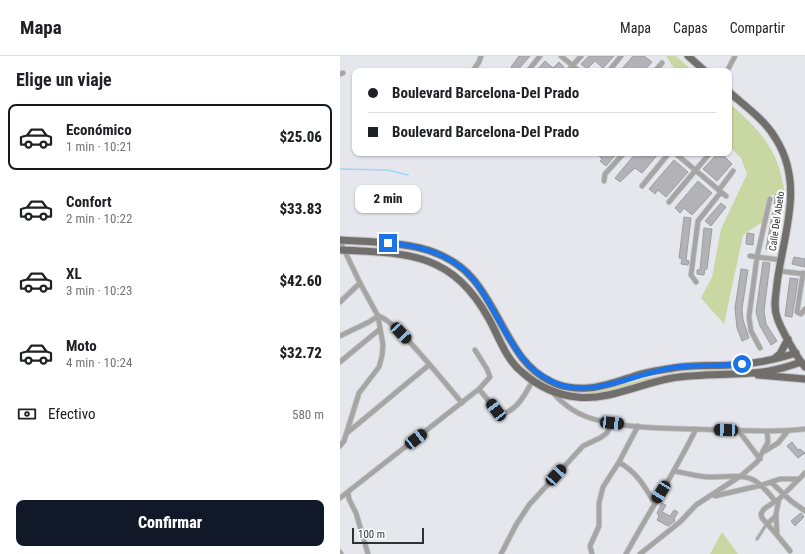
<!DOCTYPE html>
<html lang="es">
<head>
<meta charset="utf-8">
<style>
  body { margin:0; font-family:"Roboto Condensed",sans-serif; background:#f2f2f2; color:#202124; height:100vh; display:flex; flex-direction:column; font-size:15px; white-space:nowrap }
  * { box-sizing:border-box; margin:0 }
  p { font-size:13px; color:#757577 }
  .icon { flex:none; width:22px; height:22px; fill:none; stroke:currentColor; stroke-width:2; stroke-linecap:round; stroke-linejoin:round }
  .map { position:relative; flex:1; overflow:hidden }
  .drawer { display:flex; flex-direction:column; background:#fff; width:340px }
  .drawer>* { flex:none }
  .hud { position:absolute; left:12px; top:12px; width:380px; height:88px; border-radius:8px; box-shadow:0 1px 3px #0004; display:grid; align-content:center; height:88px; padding:0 16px; background:#fff }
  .scale { position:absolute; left:12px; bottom:10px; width:72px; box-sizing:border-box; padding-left:4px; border:2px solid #303133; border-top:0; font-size:11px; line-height:14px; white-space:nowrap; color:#303133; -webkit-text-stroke:3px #fff; paint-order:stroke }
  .end { position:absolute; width:18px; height:18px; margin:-9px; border:5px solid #1a73e8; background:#fff; box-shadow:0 0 0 2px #fff }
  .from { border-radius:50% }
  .bubble { position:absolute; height:28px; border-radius:8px; background:#fff; box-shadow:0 1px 3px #0004; font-size:13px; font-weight:800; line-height:28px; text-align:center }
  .car { position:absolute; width:12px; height:24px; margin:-12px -6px; border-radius:5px; box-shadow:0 0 3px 1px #0007; background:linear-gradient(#222 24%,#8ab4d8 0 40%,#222 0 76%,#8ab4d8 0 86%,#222 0) }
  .hud b { display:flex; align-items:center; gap:14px; height:38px; font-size:15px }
  .hud b+b { border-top:1px solid #e0e0e0 }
  .hud i { width:10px; height:10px; background:#202124 }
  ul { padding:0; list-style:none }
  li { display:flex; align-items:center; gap:12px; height:66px; margin:0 8px 6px; padding:0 8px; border:2px solid transparent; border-radius:8px }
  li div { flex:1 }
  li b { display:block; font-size:15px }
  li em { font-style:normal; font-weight:800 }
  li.active { border-color:#111827 }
  li>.icon { width:36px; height:36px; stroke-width:1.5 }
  h2 { padding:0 16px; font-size:18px; line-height:48px }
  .pay { display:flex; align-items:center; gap:10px; height:44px; padding:0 16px; font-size:15px }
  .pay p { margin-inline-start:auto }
  .cta { display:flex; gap:8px; margin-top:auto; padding:8px 16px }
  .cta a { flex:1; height:46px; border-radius:8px; background:#111827; color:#fff; font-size:16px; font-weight:800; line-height:46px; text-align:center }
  header { display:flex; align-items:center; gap:24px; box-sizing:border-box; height:56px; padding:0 20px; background:#fff; border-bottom:1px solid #e0e0e0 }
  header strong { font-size:19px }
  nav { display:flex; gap:22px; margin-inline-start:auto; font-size:14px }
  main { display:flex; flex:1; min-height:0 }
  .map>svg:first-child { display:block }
  .green { fill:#c9d7a3 }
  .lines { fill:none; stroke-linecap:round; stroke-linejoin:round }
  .stream { stroke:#9fd4fc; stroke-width:1.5 }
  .building { fill:#b3b2b6; stroke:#9d9ca0 }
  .lane-casing { stroke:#c1c3c7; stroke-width:4 }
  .street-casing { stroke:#c1c3c7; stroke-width:6 }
  .primary-casing { stroke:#c1c3c7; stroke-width:9 }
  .lane { stroke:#a7a5a4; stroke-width:2 }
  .street { stroke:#a7a5a4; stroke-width:4.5 }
  .primary { stroke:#716e6c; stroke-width:7 }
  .route { stroke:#1a73e8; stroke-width:5 }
  .labels { text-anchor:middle; stroke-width:4; stroke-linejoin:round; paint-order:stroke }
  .street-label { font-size:10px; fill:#303133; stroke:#fff }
</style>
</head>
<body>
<header>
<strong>Mapa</strong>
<nav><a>Mapa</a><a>Capas</a><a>Compartir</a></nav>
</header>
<main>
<section class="drawer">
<h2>Elige un viaje</h2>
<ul>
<li class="active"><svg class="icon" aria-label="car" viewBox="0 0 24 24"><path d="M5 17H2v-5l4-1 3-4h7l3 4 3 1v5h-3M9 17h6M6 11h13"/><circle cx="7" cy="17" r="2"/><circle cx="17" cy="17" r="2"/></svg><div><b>Económico</b><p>1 min · 10:21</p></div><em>$25.06</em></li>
<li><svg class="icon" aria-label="car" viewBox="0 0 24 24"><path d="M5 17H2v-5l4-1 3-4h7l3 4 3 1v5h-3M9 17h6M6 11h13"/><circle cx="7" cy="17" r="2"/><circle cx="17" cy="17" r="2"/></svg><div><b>Confort</b><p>2 min · 10:22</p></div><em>$33.83</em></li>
<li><svg class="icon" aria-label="car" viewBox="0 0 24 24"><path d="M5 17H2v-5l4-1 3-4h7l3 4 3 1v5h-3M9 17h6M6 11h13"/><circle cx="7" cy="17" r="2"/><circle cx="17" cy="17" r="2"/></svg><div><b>XL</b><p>3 min · 10:23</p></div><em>$42.60</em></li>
<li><svg class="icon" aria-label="car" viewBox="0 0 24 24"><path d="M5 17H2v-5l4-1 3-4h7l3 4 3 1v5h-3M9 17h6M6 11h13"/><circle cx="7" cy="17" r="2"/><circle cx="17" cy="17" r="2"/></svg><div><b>Moto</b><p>4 min · 10:24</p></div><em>$32.72</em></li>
</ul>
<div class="pay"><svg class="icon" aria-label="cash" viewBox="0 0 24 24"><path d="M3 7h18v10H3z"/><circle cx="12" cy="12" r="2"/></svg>Efectivo<p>580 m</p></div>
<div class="cta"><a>Confirmar</a></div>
</section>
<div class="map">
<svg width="465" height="498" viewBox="0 0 465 498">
  <rect width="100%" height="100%" fill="#e5e7ec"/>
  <path class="green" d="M326 0H336L353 15H336Z
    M389 47C422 76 439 94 445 139H431L426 148 424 165 403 179 384 268 361 242 372 221 381 173 407 118 401 102 389 90Z
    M172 293 190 315 217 332 239 338 260 335 307 322 330 318 393 312 394 316 342 318 261 338 239 340 217 334 189 317 178 304Z
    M382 476 398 498H370Z"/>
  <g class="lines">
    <path class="stream" d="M0 113 48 114 68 119"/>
  </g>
  <path class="building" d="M179 0H190L177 15H176L171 11Z
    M249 0H274L263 12 255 5 247 13 241 8Z
    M293 0H304L312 6 304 15H280Z
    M205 5 213 12 219 6 224 11 220 15H196Z
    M256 97H277L266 110 260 105 262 103Z
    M296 97H319L302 117 295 112 280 126 275 122Z
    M378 97H381L392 108 377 125 363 113Z
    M334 104 348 116 326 141 318 134 315 138 309 133Z
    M358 125 372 137 352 159 344 152 340 157 335 152Z
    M436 138 442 142 439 148 442 149 433 194 426 193 435 143 434 142Z
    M381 147 386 151 371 170 365 165Z
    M344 161 351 162 346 204 349 205 348 209 341 208 342 202H339Z
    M364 172 372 173 367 213H365L364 219 357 218V214H360Z
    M407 177 414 178 413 189 406 188Z
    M454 201 465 203V211L452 208Z
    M423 206 430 207 424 255 426 268 437 285 431 289 420 270 416 256Z
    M401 213 408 214 402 253 403 264 409 282 402 285 397 272 395 252Z
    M450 222 458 223 452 261 445 260Z
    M452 386 458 394 460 393 465 397 458 402 447 390Z
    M322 447 326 449 322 456 330 460 334 454 338 456 334 463 335 465 328 470 317 464 319 460 317 457Z
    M461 457 464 461 455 470 451 465Z"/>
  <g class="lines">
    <g class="lane-casing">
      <path id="lane" d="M417 483 426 469"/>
    </g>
    <g class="street-casing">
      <path id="street" d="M221 0 239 15
        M134 13 139 6 141 0
        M188 15 200 0
        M228 15 241 0
        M269 15 281 0
        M315 15 322 7
        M387 15 395 0
        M0 18 3 17
        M335 97 386 140
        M264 125 265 118 284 97
        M302 130 329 97
        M379 134 393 115
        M329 146 370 97
        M0 185 20 227 38 260 43 289 42 300 39 311 19 337 4 385 0 390
        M410 200 441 204
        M439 215 465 218
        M463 217 457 256 461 258 465 253
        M356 226 351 219 358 165 381 136
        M0 246 20 227
        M0 280 29 266 38 260C54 262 108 331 122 347
        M420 292 411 275 409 261 417 201 430 143
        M0 306 40 273
        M139 333 156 354 163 358C178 353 186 337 193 324
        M212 336C222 347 233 356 247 361 284 374 337 372 377 374 406 374 436 377 465 373
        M398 374 420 403
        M7 377 89 309
        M425 395 438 387 447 376
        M279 406C298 418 303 428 314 446
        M334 415C346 417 358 421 370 421 406 421 411 414 435 445
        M431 426 451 445 465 455
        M8 436 9 443 16 457 28 498
        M375 440 422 429 440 423H458
        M0 442 139 333 150 321 147 313 135 294
        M437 444 424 453 421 458 422 462 437 479
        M427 468 436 460
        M450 495 437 479 436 458 439 443 465 417
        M0 496 1 498
        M161 498 176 469 189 449 243 390 260 382 267 377 272 367
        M252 498 250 490 259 470V447L263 431 279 406 298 370
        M286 498C309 456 335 416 356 373
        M300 498 340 466 356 449 402 419 417 406 428 386 427 375"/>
    </g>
    <g class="primary-casing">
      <path id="primary" d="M348 0 365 15
        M389 36C405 50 425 64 436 83 465 130 443 178 437 228 436 239 433 250 437 261 440 272 458 303 465 311
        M0 184C45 187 100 184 133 223 145 237 154 255 163 271 175 293 187 314 210 325 220 331 237 333 248 332 266 331 284 323 301 318 311 315 323 314 333 312 352 309 372 310 391 309 413 308 435 304 456 297
        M0 194C70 197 112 197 149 263 159 281 166 304 183 317 198 330 217 339 237 341 267 345 302 327 332 322 364 317 397 320 429 315 440 313 450 310 461 306
        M435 302 440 298 448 283
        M418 319 465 323"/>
    </g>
    <use href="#lane" class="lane"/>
    <use href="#street" class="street"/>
    <use href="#primary" class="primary"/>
  </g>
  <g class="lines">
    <path class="route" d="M48 187C78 189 112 198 132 222 163 258 172 316 224 330 258 339 300 316 336 311 358 309 380 310 402 308"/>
  </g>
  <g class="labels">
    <g class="street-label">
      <text transform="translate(436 165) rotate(-82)" y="4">Calle Del Abeto</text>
    </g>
  </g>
</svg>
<div class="scale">100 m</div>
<i class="end from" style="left:402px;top:308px"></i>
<i class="end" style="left:48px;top:187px"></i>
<div class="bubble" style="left:15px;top:129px;width:66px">2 min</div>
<i class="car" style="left:61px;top:277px;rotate:137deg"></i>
<i class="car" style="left:156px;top:354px;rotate:323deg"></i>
<i class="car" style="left:272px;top:367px;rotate:96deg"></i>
<i class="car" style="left:386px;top:374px;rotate:272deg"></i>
<i class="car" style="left:76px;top:383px;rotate:52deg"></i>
<i class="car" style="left:216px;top:419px;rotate:42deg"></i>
<i class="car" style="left:321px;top:436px;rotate:212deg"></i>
<div class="hud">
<b><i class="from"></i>Boulevard Barcelona-Del Prado</b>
<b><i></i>Boulevard Barcelona-Del Prado</b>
</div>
</div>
</main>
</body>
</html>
